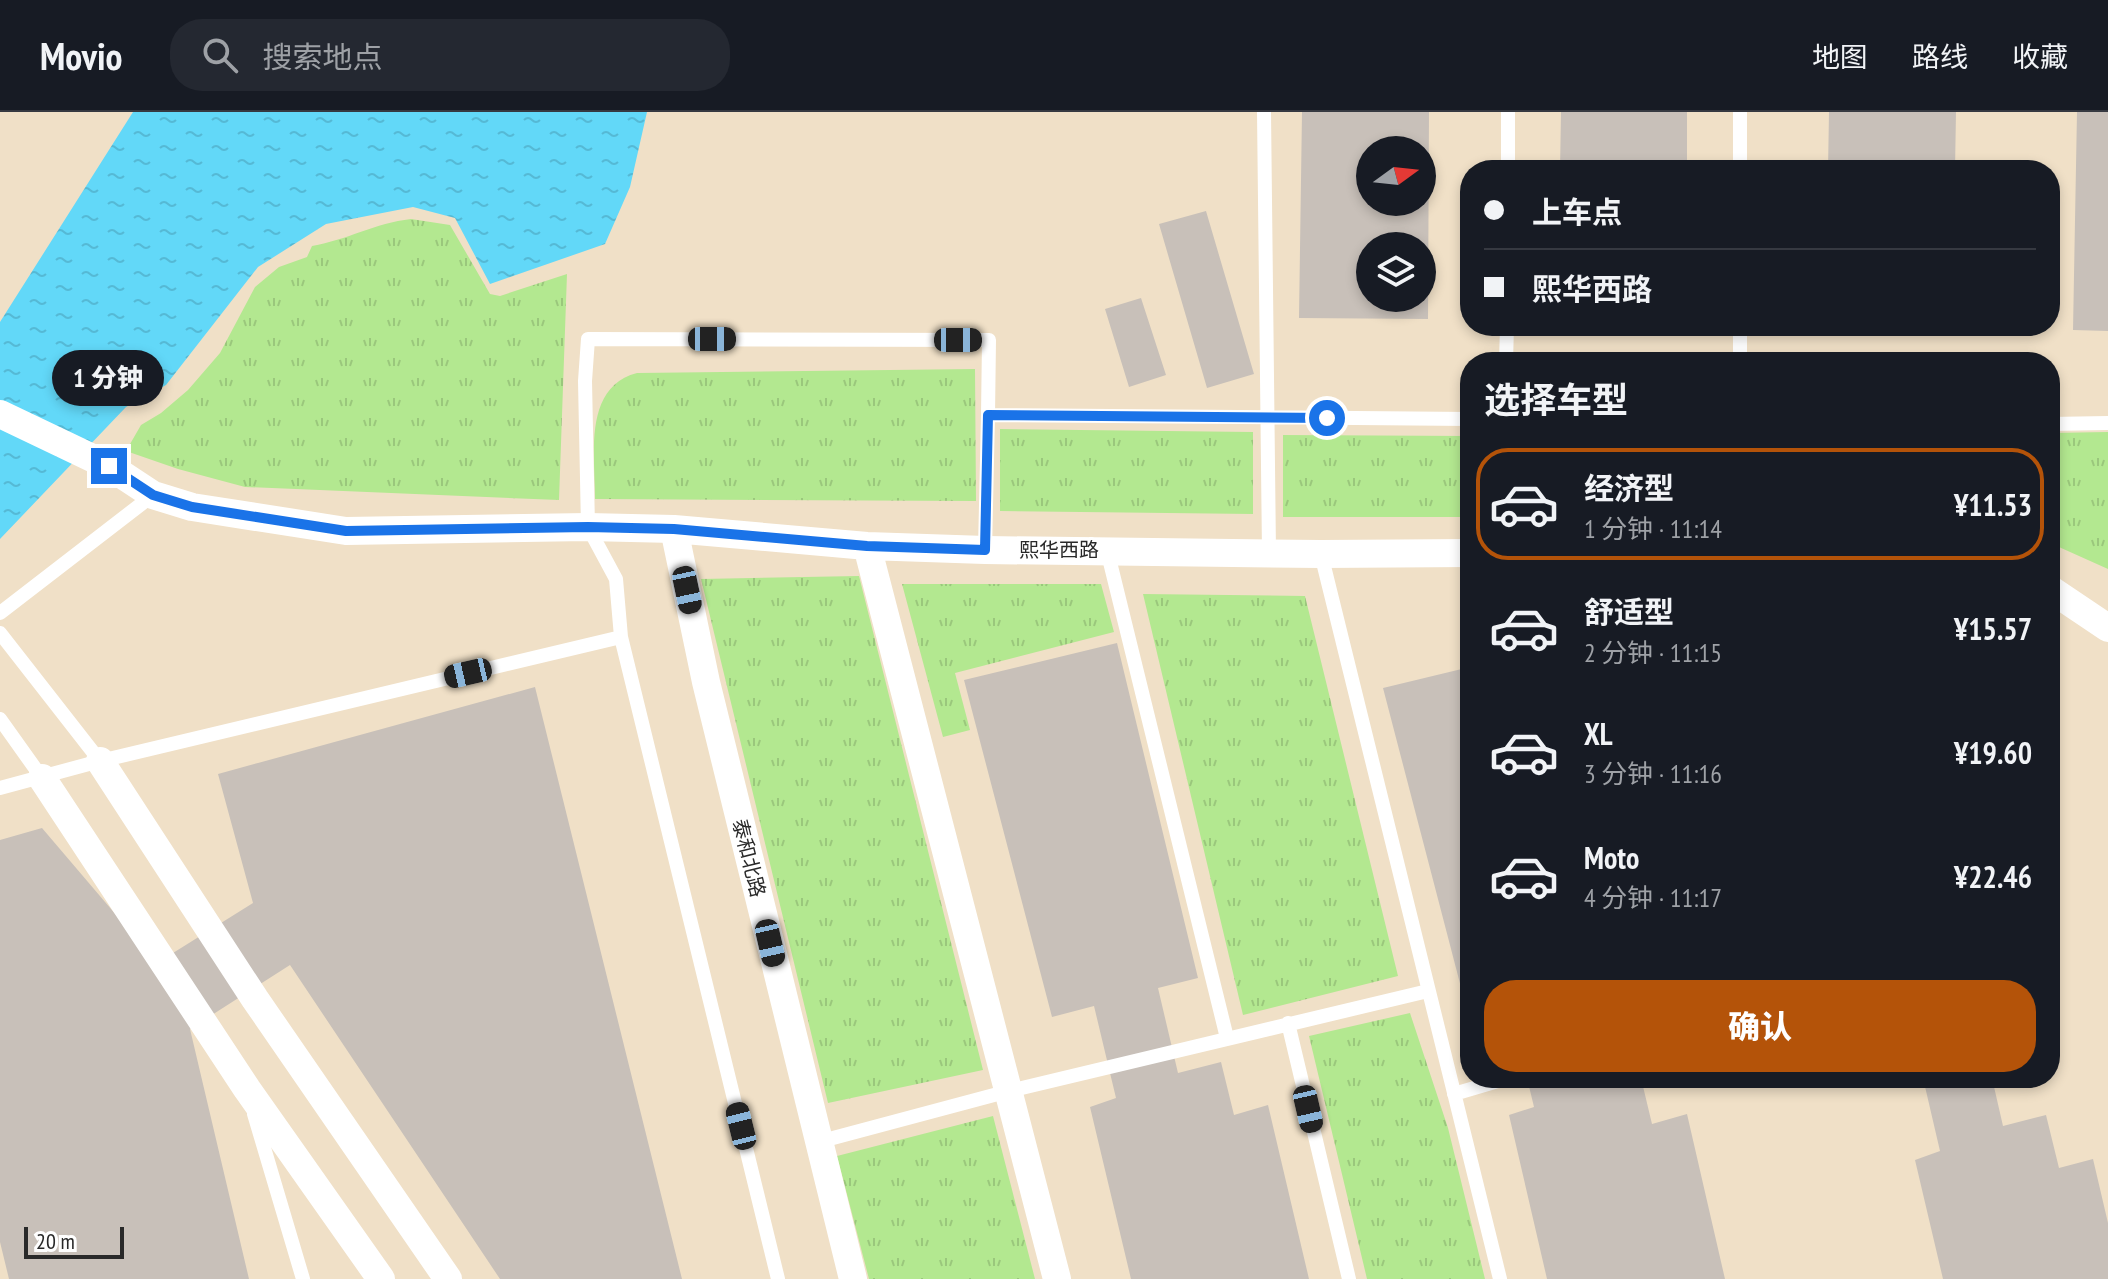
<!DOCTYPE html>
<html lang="zh">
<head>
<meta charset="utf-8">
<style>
  body { margin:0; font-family:"PT Sans Narrow","Noto Sans SC",sans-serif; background:#242831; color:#f1f3f6; height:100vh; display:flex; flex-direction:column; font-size:30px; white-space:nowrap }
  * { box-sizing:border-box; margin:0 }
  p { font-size:26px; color:#9ea1a6 }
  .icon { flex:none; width:44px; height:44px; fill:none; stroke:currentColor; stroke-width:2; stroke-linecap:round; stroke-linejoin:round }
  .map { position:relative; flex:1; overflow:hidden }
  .details { position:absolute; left:1460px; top:240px; width:600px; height:736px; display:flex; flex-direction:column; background:#171b24; border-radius:32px; box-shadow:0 4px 12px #0003 }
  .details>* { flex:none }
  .banner { position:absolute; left:1460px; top:48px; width:600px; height:176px; border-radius:32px; box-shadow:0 4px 12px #0003; display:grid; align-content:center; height:176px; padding:0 24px; background:#171b24 }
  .needle { width:52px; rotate:75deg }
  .buttons { position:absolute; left:1356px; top:24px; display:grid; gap:16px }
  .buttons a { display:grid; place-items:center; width:80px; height:80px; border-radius:50%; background:#171b24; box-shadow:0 4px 12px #0003; font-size:40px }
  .scale { position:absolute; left:24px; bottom:20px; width:100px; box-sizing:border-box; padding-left:8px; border:4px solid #292929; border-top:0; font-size:22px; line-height:28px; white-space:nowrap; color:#292929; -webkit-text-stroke:6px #fff; paint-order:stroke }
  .end { position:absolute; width:36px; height:36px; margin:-18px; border:10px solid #1a73e8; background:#fff; box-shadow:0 0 0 4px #fff }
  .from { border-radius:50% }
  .bubble { position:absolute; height:56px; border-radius:28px; background:#171b24; box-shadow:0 4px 12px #0003; font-size:26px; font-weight:800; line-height:56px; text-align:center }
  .car { position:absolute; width:24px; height:48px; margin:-24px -12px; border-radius:10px; box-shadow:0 0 6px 2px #0007; background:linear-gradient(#222 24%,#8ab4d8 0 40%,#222 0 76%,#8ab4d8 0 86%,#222 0) }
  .banner b { display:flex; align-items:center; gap:28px; height:76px; font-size:30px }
  .banner b+b { border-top:2px solid #363941 }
  .banner i { width:20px; height:20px; background:#f1f3f6 }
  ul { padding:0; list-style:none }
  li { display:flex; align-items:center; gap:24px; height:112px; margin:0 16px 12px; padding:0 8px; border:4px solid transparent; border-radius:32px }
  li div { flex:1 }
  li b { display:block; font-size:30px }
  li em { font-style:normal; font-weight:800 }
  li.selected { border-color:#b45309 }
  li>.icon { width:72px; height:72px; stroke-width:1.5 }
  h2 { padding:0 24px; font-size:36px; line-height:96px }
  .primary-button { display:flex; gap:16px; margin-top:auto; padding:16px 24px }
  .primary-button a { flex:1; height:92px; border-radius:32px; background:#b45309; color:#fff; font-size:32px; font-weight:800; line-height:92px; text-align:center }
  header { display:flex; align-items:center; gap:48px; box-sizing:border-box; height:112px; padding:0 40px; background:#171b24; border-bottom:2px solid #363941 }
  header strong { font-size:38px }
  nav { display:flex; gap:44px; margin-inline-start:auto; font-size:28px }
  .search { width:560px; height:72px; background:#242831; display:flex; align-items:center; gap:20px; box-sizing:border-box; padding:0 28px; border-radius:32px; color:#9ea1a6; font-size:30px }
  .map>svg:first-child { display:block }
  .education { fill:#f0e0c7; fill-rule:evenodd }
  .grass { fill:url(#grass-tufts) }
  .water { fill:url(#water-ripples) }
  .building { fill:#c8c0b9; fill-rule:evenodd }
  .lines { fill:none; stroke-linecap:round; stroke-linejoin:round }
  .lane { stroke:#fff; stroke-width:14 }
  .street { stroke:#fff; stroke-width:28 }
  .route { stroke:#1a73e8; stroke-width:10 }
  .labels { text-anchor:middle; stroke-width:6; stroke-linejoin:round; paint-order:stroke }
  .street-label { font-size:20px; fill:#292929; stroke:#fff }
</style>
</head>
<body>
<header>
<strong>Movio</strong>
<div class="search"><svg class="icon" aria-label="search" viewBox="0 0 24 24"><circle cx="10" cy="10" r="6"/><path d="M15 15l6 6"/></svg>搜索地点</div>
<nav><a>地图</a><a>路线</a><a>收藏</a></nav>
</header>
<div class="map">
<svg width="2108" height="1167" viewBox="0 0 2108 1167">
  <defs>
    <pattern id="grass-tufts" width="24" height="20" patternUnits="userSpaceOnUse" patternTransform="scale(2)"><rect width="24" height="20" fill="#b3e890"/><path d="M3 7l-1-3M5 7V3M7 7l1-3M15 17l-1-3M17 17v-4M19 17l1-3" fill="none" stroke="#9ac77c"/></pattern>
    <pattern id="water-ripples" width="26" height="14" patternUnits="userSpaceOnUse" patternTransform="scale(2)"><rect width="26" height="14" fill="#62d8f8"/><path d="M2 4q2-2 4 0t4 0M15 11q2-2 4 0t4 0" fill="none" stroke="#55b9d5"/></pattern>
  </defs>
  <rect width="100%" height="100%" fill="#ede3d9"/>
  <path class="education" d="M0 0H2108V1167H0ZM1370 38H1422V90H1370ZM1470 58H2050V214H1470ZM1370 134H1422V186H1370ZM1470 250H2050V966H1470Z"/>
  <path class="grass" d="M411 107 450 113 490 182 500 184 567 162 559 388 245 375 178 357 126 339 141 313 161 301 188 278 220 241 255 175 279 155 307 145 312 134C347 128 375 111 411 107Z
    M975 257 976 389 595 387C595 343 583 275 637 261Z
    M1000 317 1253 320V402L1000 399Z
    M2108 320V457L2050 431V321Z
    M1283 323 1470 324V405H1283Z
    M859 464 983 958 828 991 701 467Z
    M902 472H1101L1114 520 955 561 970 618 943 625Z
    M1143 482 1305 484 1398 864 1243 903Z
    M1410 901 1448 1016 1485 1167H1367L1309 924Z
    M993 1004 1035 1167H869L837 1044Z"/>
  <path class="water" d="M133 0H647L630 75 605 132 490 172 455 106 413 95 326 112 258 155 166 273 126 295 0 427V210Z"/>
  <path class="building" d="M1302 0H1429L1428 207 1299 206ZM1370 38H1422V90H1370ZM1370 134H1422V186H1370Z
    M1561 0H1687V58H1560Z
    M1829 0H1956L1955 58H1828Z
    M2077 0H2108V219L2073 218Z
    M1206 99 1254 262 1207 276 1159 112Z
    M1141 186 1166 263 1129 275 1105 197Z
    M1117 531 1198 866 1158 876 1178 961 1221 950 1234 1003 1268 993 1309 1167H1131L1090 995 1116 986 1094 894 1052 905 964 568Z
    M1470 555V906H1469L1383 576Z
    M535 575 682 1167H500L290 853 190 917 249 1167H9L0 1130V728L42 716 157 851 253 791 218 662Z
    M1527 966H1596L1597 969 1610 966H1641L1652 1012 1687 1002 1725 1167H1547L1509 1003 1534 995Z
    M1923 966H1992L2003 1014 2046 1003 2059 1056 2093 1047 2108 1111V1167H1943L1915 1048 1940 1039Z"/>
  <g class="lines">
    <path class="lane" d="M1264 0 1269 441
      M1740 0V58
      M1508 58V0
      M1740 214V250
      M1506 250 1507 214
      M2050 312 2108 311
      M985 438 988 303 1470 307
      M1107 438 1227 926
      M1321 442 1500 1167
      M0 501 153 383
      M0 521 100 649
      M0 607 42 666
      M0 676 100 649 621 525
      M1288 911 1349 1167
      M1454 982 1508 966
      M254 1002 303 1167
      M818 1030 1009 979 1428 879
      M778 1167 621 525 616 467 588 415 585 269 588 227 989 228 988 303"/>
    <path class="street" d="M0 302 109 354 153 383 192 395 346 419 588 415 674 417 867 434 985 438 1321 442 1470 441
      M674 417 706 570 853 1167
      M867 434 1057 1167
      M2050 477 2108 516
      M100 649 255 887 448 1167
      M42 666 247 977 381 1167"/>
  </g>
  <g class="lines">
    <path class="route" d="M109 354 153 383 192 395 346 419 588 415 674 417 867 434 985 438 988 303 1327 306"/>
  </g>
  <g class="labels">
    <g class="street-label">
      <text x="1059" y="445">熙华西路</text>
      <text transform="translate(749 746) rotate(76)" y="7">泰和北路</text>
    </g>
  </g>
</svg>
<div class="buttons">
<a><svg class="needle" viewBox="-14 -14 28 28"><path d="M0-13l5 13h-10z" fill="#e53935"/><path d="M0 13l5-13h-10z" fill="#9ea1a6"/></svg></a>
<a><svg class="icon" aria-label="layers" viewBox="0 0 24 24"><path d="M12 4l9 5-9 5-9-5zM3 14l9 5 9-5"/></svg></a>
</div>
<div class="scale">20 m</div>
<i class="end from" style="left:1327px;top:306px"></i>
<i class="end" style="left:109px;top:354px"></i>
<div class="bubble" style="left:52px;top:238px;width:112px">1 分钟</div>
<i class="car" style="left:712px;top:227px;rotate:90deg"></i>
<i class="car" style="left:958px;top:228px;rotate:90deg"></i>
<i class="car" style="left:687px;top:478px;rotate:168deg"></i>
<i class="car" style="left:468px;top:561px;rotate:257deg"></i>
<i class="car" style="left:770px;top:831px;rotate:167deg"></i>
<i class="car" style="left:1308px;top:997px;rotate:167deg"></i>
<i class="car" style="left:741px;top:1014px;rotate:346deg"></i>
<div class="banner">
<b><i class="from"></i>上车点</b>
<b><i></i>熙华西路</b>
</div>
<section class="details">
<h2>选择车型</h2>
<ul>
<li class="selected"><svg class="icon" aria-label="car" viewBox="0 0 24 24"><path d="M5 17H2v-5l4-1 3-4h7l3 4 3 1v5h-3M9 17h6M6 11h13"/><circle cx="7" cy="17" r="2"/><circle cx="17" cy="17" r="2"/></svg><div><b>经济型</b><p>1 分钟 · 11:14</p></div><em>¥11.53</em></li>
<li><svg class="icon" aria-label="car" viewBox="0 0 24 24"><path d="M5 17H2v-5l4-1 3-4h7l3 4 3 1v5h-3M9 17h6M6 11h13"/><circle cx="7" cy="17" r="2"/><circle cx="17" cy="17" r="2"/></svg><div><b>舒适型</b><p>2 分钟 · 11:15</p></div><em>¥15.57</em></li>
<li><svg class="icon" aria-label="car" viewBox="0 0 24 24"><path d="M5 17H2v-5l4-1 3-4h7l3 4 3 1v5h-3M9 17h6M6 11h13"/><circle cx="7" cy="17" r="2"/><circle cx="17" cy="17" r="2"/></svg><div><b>XL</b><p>3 分钟 · 11:16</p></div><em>¥19.60</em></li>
<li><svg class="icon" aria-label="car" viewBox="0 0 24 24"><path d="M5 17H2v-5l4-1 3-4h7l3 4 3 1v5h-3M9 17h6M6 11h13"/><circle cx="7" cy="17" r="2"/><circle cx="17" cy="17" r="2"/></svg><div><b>Moto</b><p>4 分钟 · 11:17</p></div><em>¥22.46</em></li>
</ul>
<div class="primary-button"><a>确认</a></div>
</section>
</div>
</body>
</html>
